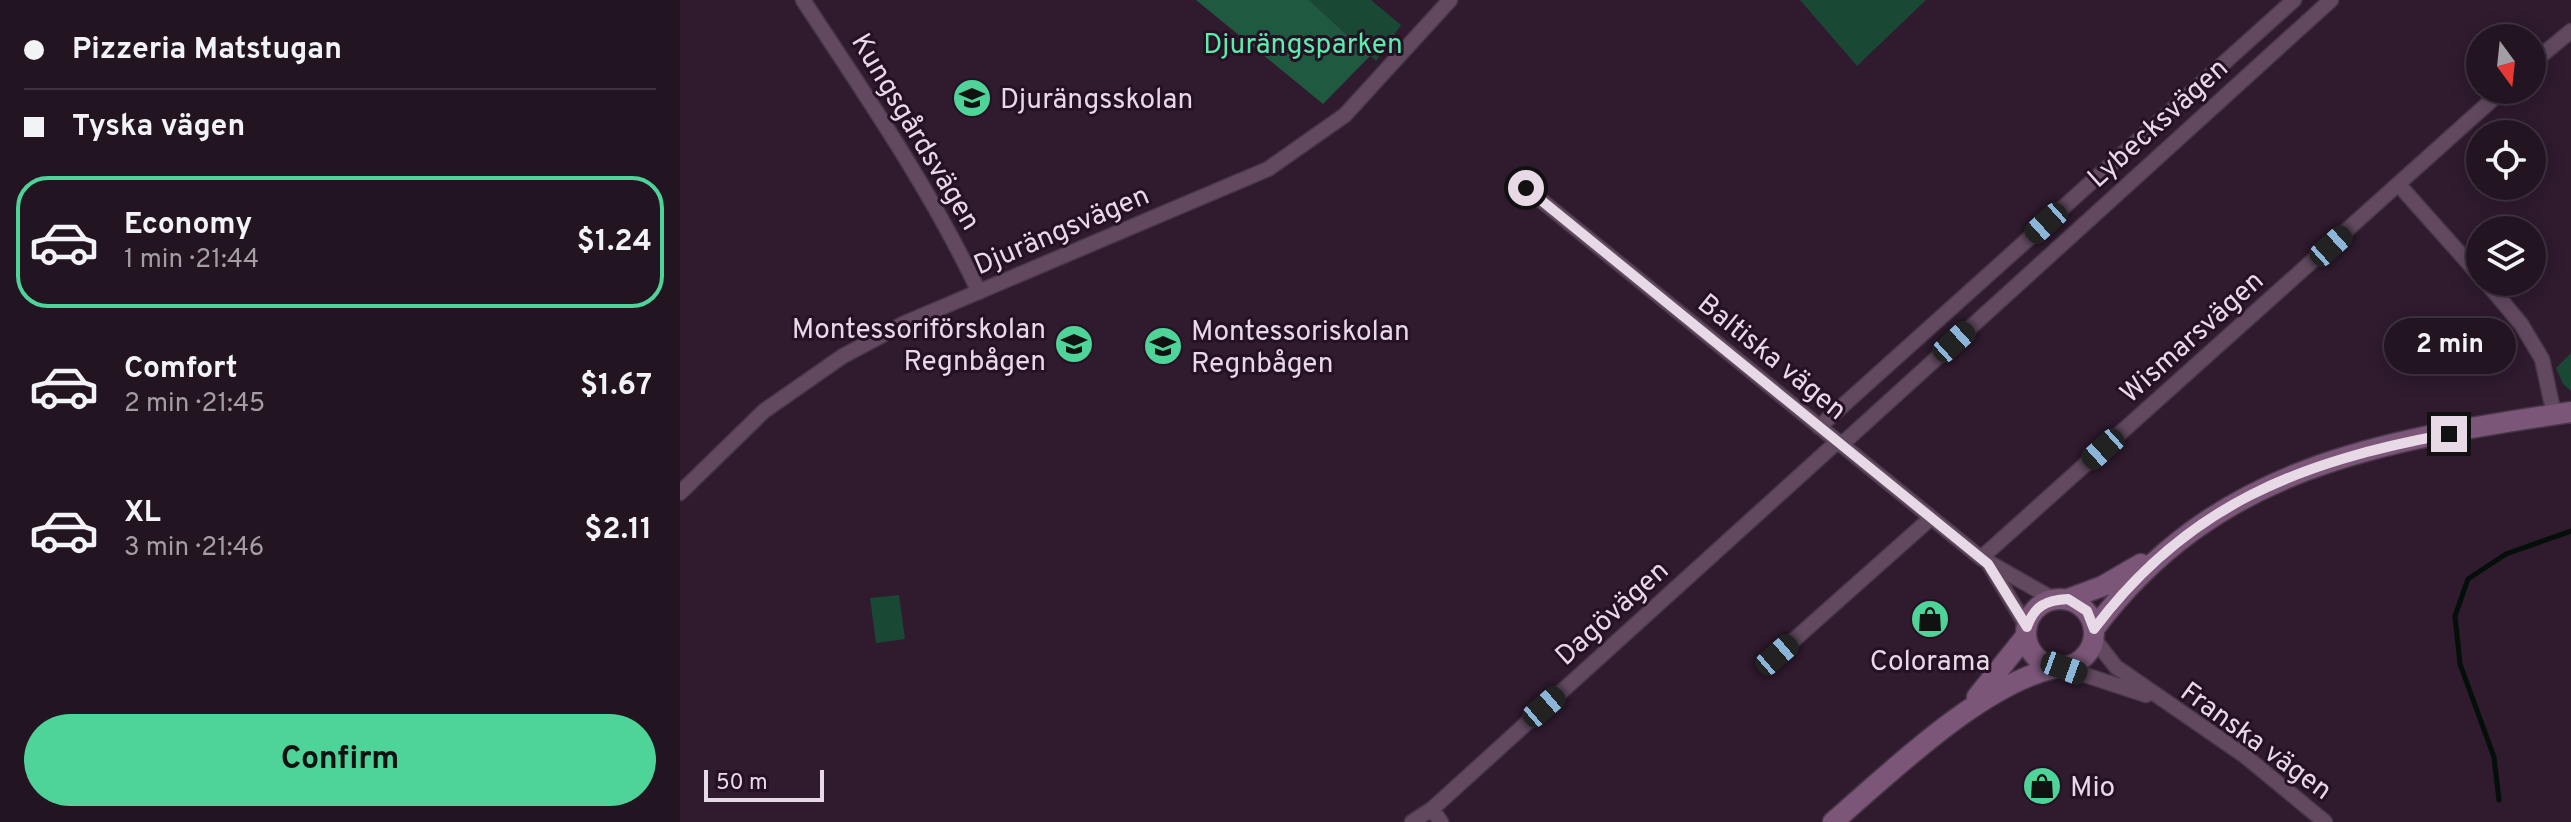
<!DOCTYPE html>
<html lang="en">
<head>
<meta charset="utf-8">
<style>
  body { margin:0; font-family:Overpass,sans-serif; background:#2b1d2a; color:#f1f3f6; height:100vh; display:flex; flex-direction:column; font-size:30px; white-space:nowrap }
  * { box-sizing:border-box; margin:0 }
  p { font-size:26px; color:#a39ea5 }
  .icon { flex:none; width:44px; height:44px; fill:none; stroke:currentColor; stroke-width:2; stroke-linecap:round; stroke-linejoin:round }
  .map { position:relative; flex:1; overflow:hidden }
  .drawer { display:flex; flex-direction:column; background:#231422; width:680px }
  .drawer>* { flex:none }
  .hud { display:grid; align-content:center; height:176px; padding:0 24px; background:#231422 }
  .needle { width:52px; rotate:165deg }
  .fabs { position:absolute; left:1786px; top:24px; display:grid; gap:16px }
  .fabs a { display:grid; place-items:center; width:80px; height:80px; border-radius:50%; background:#231422; box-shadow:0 4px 20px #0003,0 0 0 2px #403340; font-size:40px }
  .scale { position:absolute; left:24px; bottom:20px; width:120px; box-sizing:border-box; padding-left:8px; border:4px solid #e8d9e6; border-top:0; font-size:22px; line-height:28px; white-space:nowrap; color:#e8d9e6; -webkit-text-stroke:6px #251024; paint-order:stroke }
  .end { position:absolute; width:36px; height:36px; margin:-18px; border:10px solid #e8d9e6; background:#111; box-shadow:0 0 0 4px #111 }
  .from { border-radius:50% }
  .bubble { position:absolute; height:56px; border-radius:28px; background:#231422; box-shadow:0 4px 20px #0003,0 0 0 2px #403340; font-size:26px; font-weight:700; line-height:56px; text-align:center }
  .car { position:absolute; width:24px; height:48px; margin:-24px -12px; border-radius:10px; box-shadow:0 0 6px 2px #0007; background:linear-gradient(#222 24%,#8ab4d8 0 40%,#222 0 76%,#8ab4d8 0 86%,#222 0) }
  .hud b { display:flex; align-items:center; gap:28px; height:76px; font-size:30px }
  .hud b+b { border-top:2px solid #403340 }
  .hud i { width:20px; height:20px; background:#f1f3f6 }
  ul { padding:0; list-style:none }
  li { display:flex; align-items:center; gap:24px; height:132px; margin:0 16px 12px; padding:0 8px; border:4px solid transparent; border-radius:32px }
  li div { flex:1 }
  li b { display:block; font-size:30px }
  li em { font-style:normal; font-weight:700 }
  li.on { border-color:#4ed399 }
  li>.icon { width:72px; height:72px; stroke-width:1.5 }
  .button { display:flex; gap:16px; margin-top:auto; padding:16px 24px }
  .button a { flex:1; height:92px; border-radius:48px; background:#4ed399; color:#111; font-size:32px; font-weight:700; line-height:92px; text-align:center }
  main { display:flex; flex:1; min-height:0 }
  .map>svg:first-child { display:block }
  .green { fill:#194934 }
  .forest { fill:#1f5a40 }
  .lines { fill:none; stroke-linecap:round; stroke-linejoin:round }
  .stream { stroke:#030f08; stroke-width:5 }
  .street-casing { stroke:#483748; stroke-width:17 }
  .secondary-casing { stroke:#483748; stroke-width:23 }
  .street { stroke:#624960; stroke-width:14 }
  .secondary { stroke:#7b5678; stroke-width:20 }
  .route { stroke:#e8d9e6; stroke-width:10 }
  .labels { text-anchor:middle; stroke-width:6; stroke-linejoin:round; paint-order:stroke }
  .park-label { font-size:28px; fill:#5aeead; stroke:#251024 }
  .poi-label { font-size:28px; fill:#e8d9e6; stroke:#251024; text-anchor:start }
  .street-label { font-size:28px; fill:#e8d9e6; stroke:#251024 }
</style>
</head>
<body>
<main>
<section class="drawer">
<div class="hud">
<b><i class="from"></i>Pizzeria Matstugan</b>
<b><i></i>Tyska vägen</b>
</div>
<ul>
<li class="on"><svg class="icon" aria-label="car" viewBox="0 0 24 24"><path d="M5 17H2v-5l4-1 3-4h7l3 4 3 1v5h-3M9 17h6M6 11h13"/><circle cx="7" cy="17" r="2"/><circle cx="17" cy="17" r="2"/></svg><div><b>Economy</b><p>1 min · 21:44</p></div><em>$1.24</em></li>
<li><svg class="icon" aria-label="car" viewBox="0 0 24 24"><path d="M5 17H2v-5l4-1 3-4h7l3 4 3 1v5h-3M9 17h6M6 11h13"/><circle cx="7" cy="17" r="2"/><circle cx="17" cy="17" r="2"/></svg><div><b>Comfort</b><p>2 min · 21:45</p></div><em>$1.67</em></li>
<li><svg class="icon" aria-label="car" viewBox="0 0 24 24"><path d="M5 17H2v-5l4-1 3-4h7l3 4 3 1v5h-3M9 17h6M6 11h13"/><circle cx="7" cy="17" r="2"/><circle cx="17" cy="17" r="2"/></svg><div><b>XL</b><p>3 min · 21:46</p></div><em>$2.11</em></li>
</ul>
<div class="button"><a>Confirm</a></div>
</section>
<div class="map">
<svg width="1891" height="822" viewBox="0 0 1891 822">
  <rect width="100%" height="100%" fill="#2f1a2e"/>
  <path class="green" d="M629 0H691L721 25 696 61Z
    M1120 0H1246L1177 66Z
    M1891 353V391L1883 384 1876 368Z
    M219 595 225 639 196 643 190 598Z"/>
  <path class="forest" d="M516 0H629L690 56 643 104Z"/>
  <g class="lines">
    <path class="stream" d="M1819 800 1814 757 1780 664 1775 616 1788 579 1826 554 1891 531"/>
    <g class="street-casing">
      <path id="street" d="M123 0C186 96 250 188 299 292
        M1852 63 1891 31
        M1719 185 1800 276
        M846 188 1301 558 1375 600
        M1806 282 1841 324 1862 359 1874 414
        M1139 427 1614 0
        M1161 445 1651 0
        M0 493 84 411 163 356 225 323 588 169 665 115 770 0
        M1301 558 1823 90
        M1309 564 1347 627
        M1414 639 1436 667 1565 756 1645 822
        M1097 655 1251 518
        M1384 668 1466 695
        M752 809 761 822
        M732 822 752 809 1157 442"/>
    </g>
    <g class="secondary-casing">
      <path id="secondary" d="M1346 633a34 34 0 1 1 68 0a34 34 0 1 1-68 0Z
        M1388 599 1423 586 1461 564
        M1414 629C1537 465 1701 441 1891 412
        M1297 697 1346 636
        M1153 822C1211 772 1299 686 1374 668"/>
    </g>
    <use href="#street" class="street"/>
    <use href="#secondary" class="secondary"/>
  </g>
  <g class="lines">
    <path class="route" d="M846 188 1308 564 1347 627C1354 606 1366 600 1388 599L1407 611 1414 629C1507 505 1620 461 1769 434"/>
  </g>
  <defs>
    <g id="school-disc" transform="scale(2)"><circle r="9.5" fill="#4ed399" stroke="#251024"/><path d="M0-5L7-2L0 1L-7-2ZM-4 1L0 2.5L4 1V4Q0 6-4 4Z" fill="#111"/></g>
    <g id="shop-disc" transform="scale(2)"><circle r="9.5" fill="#4ed399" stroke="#251024"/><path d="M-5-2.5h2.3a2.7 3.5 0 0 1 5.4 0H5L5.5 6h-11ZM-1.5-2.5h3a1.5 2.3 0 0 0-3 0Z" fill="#111"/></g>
  </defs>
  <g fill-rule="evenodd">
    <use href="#school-disc" x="292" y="98"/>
    <use href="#school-disc" x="394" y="344"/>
    <use href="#school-disc" x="483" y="346"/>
    <use href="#shop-disc" x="1250" y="619"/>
    <use href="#shop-disc" x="1362" y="786"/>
  </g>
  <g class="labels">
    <g class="park-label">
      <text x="623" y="53">Djurängsparken</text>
    </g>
    <g class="poi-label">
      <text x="320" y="108">Djurängsskolan</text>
      <text x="366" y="338" text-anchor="end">Montessoriförskolan<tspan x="366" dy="32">Regnbågen</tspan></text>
      <text x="511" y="340">Montessoriskolan<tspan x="511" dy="32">Regnbågen</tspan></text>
      <text x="1250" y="670" text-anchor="middle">Colorama</text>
      <text x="1390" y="796">Mio</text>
    </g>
    <g class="street-label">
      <text transform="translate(1477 122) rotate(-42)" y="10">Lybecksvägen</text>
      <text transform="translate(237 131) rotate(59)" y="10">Kungsgårdsvägen</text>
      <text transform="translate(381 229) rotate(-23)" y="10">Djurängsvägen</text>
      <text transform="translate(1511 336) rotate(-42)" y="10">Wismarsvägen</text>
      <text transform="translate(1093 356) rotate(39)" y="10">Baltiska vägen</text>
      <text transform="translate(931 612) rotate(-42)" y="10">Dagövägen</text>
      <text transform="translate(1577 740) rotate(36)" y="10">Franska vägen</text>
    </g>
  </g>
</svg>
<div class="fabs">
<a><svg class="needle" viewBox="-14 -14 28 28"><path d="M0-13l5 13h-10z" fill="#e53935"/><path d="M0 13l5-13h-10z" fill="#a39ea5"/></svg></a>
<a><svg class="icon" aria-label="locate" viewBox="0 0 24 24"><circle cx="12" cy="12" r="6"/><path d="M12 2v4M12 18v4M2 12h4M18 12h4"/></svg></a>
<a><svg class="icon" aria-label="layers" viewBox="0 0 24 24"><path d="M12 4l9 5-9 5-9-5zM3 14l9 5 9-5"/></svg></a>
</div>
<div class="scale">50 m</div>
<i class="end from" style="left:846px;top:188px"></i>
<i class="end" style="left:1769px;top:434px"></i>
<div class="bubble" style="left:1704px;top:318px;width:132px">2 min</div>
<i class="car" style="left:1366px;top:223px;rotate:228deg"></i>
<i class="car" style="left:1651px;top:246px;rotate:48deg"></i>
<i class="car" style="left:1274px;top:342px;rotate:48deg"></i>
<i class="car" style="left:1423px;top:449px;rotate:228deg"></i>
<i class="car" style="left:1097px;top:655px;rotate:49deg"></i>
<i class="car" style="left:1384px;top:668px;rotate:110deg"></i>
<i class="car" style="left:864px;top:707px;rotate:49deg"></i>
</div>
</main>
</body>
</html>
